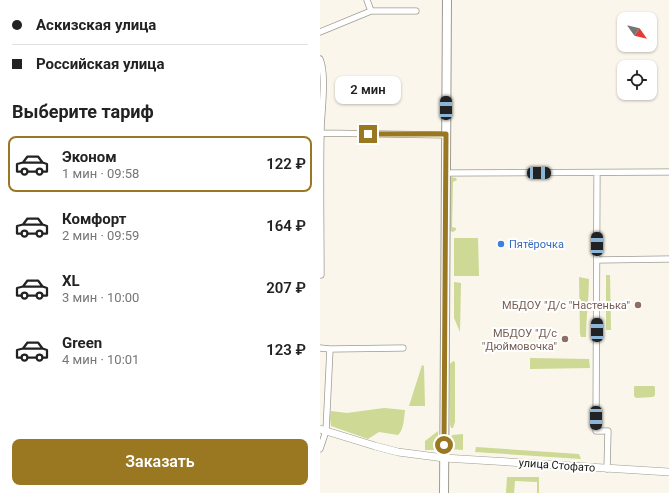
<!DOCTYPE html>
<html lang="ru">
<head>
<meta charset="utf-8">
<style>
  body { margin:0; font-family:Roboto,sans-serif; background:#f6f6f6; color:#222; height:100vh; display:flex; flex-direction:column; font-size:15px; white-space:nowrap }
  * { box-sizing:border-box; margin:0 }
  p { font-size:13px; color:#767676 }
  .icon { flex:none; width:22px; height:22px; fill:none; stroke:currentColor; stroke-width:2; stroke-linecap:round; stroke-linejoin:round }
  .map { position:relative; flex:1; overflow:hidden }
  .details { display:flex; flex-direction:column; background:#fff; width:320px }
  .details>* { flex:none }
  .guide { display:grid; align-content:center; height:88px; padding:0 12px; background:#fff }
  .needle { width:26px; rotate:124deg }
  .fabs { position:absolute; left:297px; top:12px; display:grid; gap:8px }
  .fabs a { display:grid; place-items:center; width:40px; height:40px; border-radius:8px; background:#fff; box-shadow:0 1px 3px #0004; font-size:20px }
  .end { position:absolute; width:18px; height:18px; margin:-9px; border:5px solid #9a7822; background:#fff; box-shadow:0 0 0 2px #fff }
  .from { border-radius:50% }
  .bubble { position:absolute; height:28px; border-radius:8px; background:#fff; box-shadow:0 1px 3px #0004; font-size:13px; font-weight:600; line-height:28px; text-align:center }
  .car { position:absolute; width:12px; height:24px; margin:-12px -6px; border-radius:5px; box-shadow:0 0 3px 1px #0007; background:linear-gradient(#222 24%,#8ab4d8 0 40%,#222 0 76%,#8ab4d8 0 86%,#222 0) }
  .guide b { display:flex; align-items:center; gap:14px; height:38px; font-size:15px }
  .guide b+b { border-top:1px solid #e0e0e0 }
  .guide i { width:10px; height:10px; background:#222 }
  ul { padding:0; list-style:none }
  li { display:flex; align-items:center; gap:12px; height:56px; margin:0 8px 6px; padding:0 4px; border:2px solid transparent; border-radius:8px }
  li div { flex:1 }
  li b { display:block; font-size:15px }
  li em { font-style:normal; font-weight:600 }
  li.selected { border-color:#9a7822 }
  li>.icon { width:36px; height:36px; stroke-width:1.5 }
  h2 { padding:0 12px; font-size:18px; line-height:48px }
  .action { display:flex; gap:8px; margin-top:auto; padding:8px 12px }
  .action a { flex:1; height:46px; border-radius:8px; background:#9a7822; color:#fff; font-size:16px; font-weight:600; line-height:46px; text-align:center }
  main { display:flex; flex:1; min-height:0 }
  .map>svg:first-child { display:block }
  .green { fill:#cdd994 }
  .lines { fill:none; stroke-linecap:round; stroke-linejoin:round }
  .street-casing { stroke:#9f9b91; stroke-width:7 }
  .secondary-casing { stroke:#9f9b91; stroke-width:8 }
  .primary-casing { stroke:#9f9b91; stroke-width:10 }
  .street { stroke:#fff; stroke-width:5.5 }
  .secondary { stroke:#fff; stroke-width:7 }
  .primary { stroke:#fff; stroke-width:8 }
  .route { stroke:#9a7822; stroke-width:5 }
  .shop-dot { fill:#3f7fe0; stroke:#fff; stroke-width:1.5 }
  .education-dot { fill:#8d6e63; stroke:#fff; stroke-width:1.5 }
  .labels { text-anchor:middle; stroke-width:4; stroke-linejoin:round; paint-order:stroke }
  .shop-label { font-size:11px; fill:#366cbe; stroke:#fff; text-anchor:start }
  .education-label { font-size:11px; fill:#785e54; stroke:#fff; text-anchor:end }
  .street-label { font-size:11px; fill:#151410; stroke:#fff }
</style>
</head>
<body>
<main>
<section class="details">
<div class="guide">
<b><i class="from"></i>Аскизская улица</b>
<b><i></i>Российская улица</b>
</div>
<h2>Выберите тариф</h2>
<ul>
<li class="selected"><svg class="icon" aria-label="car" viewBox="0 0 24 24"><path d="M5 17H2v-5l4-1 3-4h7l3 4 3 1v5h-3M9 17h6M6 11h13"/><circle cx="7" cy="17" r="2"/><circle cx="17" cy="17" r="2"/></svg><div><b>Эконом</b><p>1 мин · 09:58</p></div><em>122 ₽</em></li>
<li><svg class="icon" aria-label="car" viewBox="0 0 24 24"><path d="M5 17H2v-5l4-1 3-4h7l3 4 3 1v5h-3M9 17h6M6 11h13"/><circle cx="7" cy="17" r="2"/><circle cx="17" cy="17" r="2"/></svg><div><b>Комфорт</b><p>2 мин · 09:59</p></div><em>164 ₽</em></li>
<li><svg class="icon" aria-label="car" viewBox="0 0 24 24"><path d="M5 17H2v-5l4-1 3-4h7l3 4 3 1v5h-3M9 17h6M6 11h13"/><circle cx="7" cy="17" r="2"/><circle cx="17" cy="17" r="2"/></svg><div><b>XL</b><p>3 мин · 10:00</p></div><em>207 ₽</em></li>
<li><svg class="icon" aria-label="car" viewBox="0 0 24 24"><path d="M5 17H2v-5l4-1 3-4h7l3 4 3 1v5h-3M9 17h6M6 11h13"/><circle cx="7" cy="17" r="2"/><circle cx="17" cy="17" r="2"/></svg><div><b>Green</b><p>4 мин · 10:01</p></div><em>123 ₽</em></li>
</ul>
<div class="action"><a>Заказать</a></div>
</section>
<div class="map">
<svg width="349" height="493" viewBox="0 0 349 493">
  <rect width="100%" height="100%" fill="#faf6eb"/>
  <path class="green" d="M131 177 136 178 137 180 133 182 132 227 136 228V230L133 232 128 230V182Z
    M134 238H158L159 276H134Z
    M286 275H290L291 330H286Z
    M259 277 269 279C269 298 266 317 266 337H261L260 334Z
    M134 282 141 283 140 332 134 318Z
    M210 358 269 359 270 368 210 369Z
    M133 361 135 362V422L133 428H131L130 424V364Z
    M102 365 104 366 105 406H89Z
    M315 386H334L335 387V395L333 397 316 398 314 396V387Z
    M64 408 85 410C84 417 84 430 78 435L59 432 48 439 11 426 10 418 11 411 27 413Z
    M118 431V449L116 450H105V441Z
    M143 434V450L132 449 130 440 132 435Z
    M156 447 259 454 261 459 155 452Z
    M187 477H219V493H217V482L195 481 194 493H186Z"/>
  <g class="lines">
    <g class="street-casing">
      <path id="street" d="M47 0 51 11
        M0 32 51 11H96
        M0 59C7 76 1 113 1 132 0 179 1 227 1 275
        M0 133 126 135
        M126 173 349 172
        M277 173 276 431H288L287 469
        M277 260 349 259
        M0 348 10 349 83 348
        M0 449 6 431 10 349"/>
    </g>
    <g class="secondary-casing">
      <path id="secondary" d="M0 429 55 446 78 452 124 458 349 472"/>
    </g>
    <g class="primary-casing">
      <path id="primary" d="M124 493 127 0"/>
    </g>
    <use href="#street" class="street"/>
    <use href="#secondary" class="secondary"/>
    <use href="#primary" class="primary"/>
  </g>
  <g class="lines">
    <path class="route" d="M48 134H126L124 445"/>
  </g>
  <circle class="shop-dot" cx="181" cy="244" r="4"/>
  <g class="education-dot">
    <circle cx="318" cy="305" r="4"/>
    <circle cx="245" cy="339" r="4"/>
  </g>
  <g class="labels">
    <g class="shop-label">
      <text x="189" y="248">Пятёрочка</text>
    </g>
    <g class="education-label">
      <text x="310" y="309">МБДОУ "Д/с "Настенька"</text>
      <text x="237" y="337">МБДОУ "Д/с<tspan x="237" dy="13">"Дюймовочка"</tspan></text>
    </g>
    <g class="street-label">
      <text transform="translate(237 465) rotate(4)" y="4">улица Стофато</text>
    </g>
  </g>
</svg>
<div class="fabs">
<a><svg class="needle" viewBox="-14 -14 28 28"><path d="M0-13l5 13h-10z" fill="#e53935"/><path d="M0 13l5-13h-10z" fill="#767676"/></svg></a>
<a><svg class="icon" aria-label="locate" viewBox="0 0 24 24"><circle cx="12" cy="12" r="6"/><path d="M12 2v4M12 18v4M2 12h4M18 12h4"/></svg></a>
</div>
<i class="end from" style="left:124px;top:445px"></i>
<i class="end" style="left:48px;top:134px"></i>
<div class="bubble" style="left:15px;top:76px;width:66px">2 мин</div>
<i class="car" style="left:126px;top:108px;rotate:0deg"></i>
<i class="car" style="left:219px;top:173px;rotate:90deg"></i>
<i class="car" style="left:277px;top:244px;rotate:0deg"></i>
<i class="car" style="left:277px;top:330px;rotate:0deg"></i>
<i class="car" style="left:276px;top:418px;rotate:180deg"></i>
</div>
</main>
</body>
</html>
